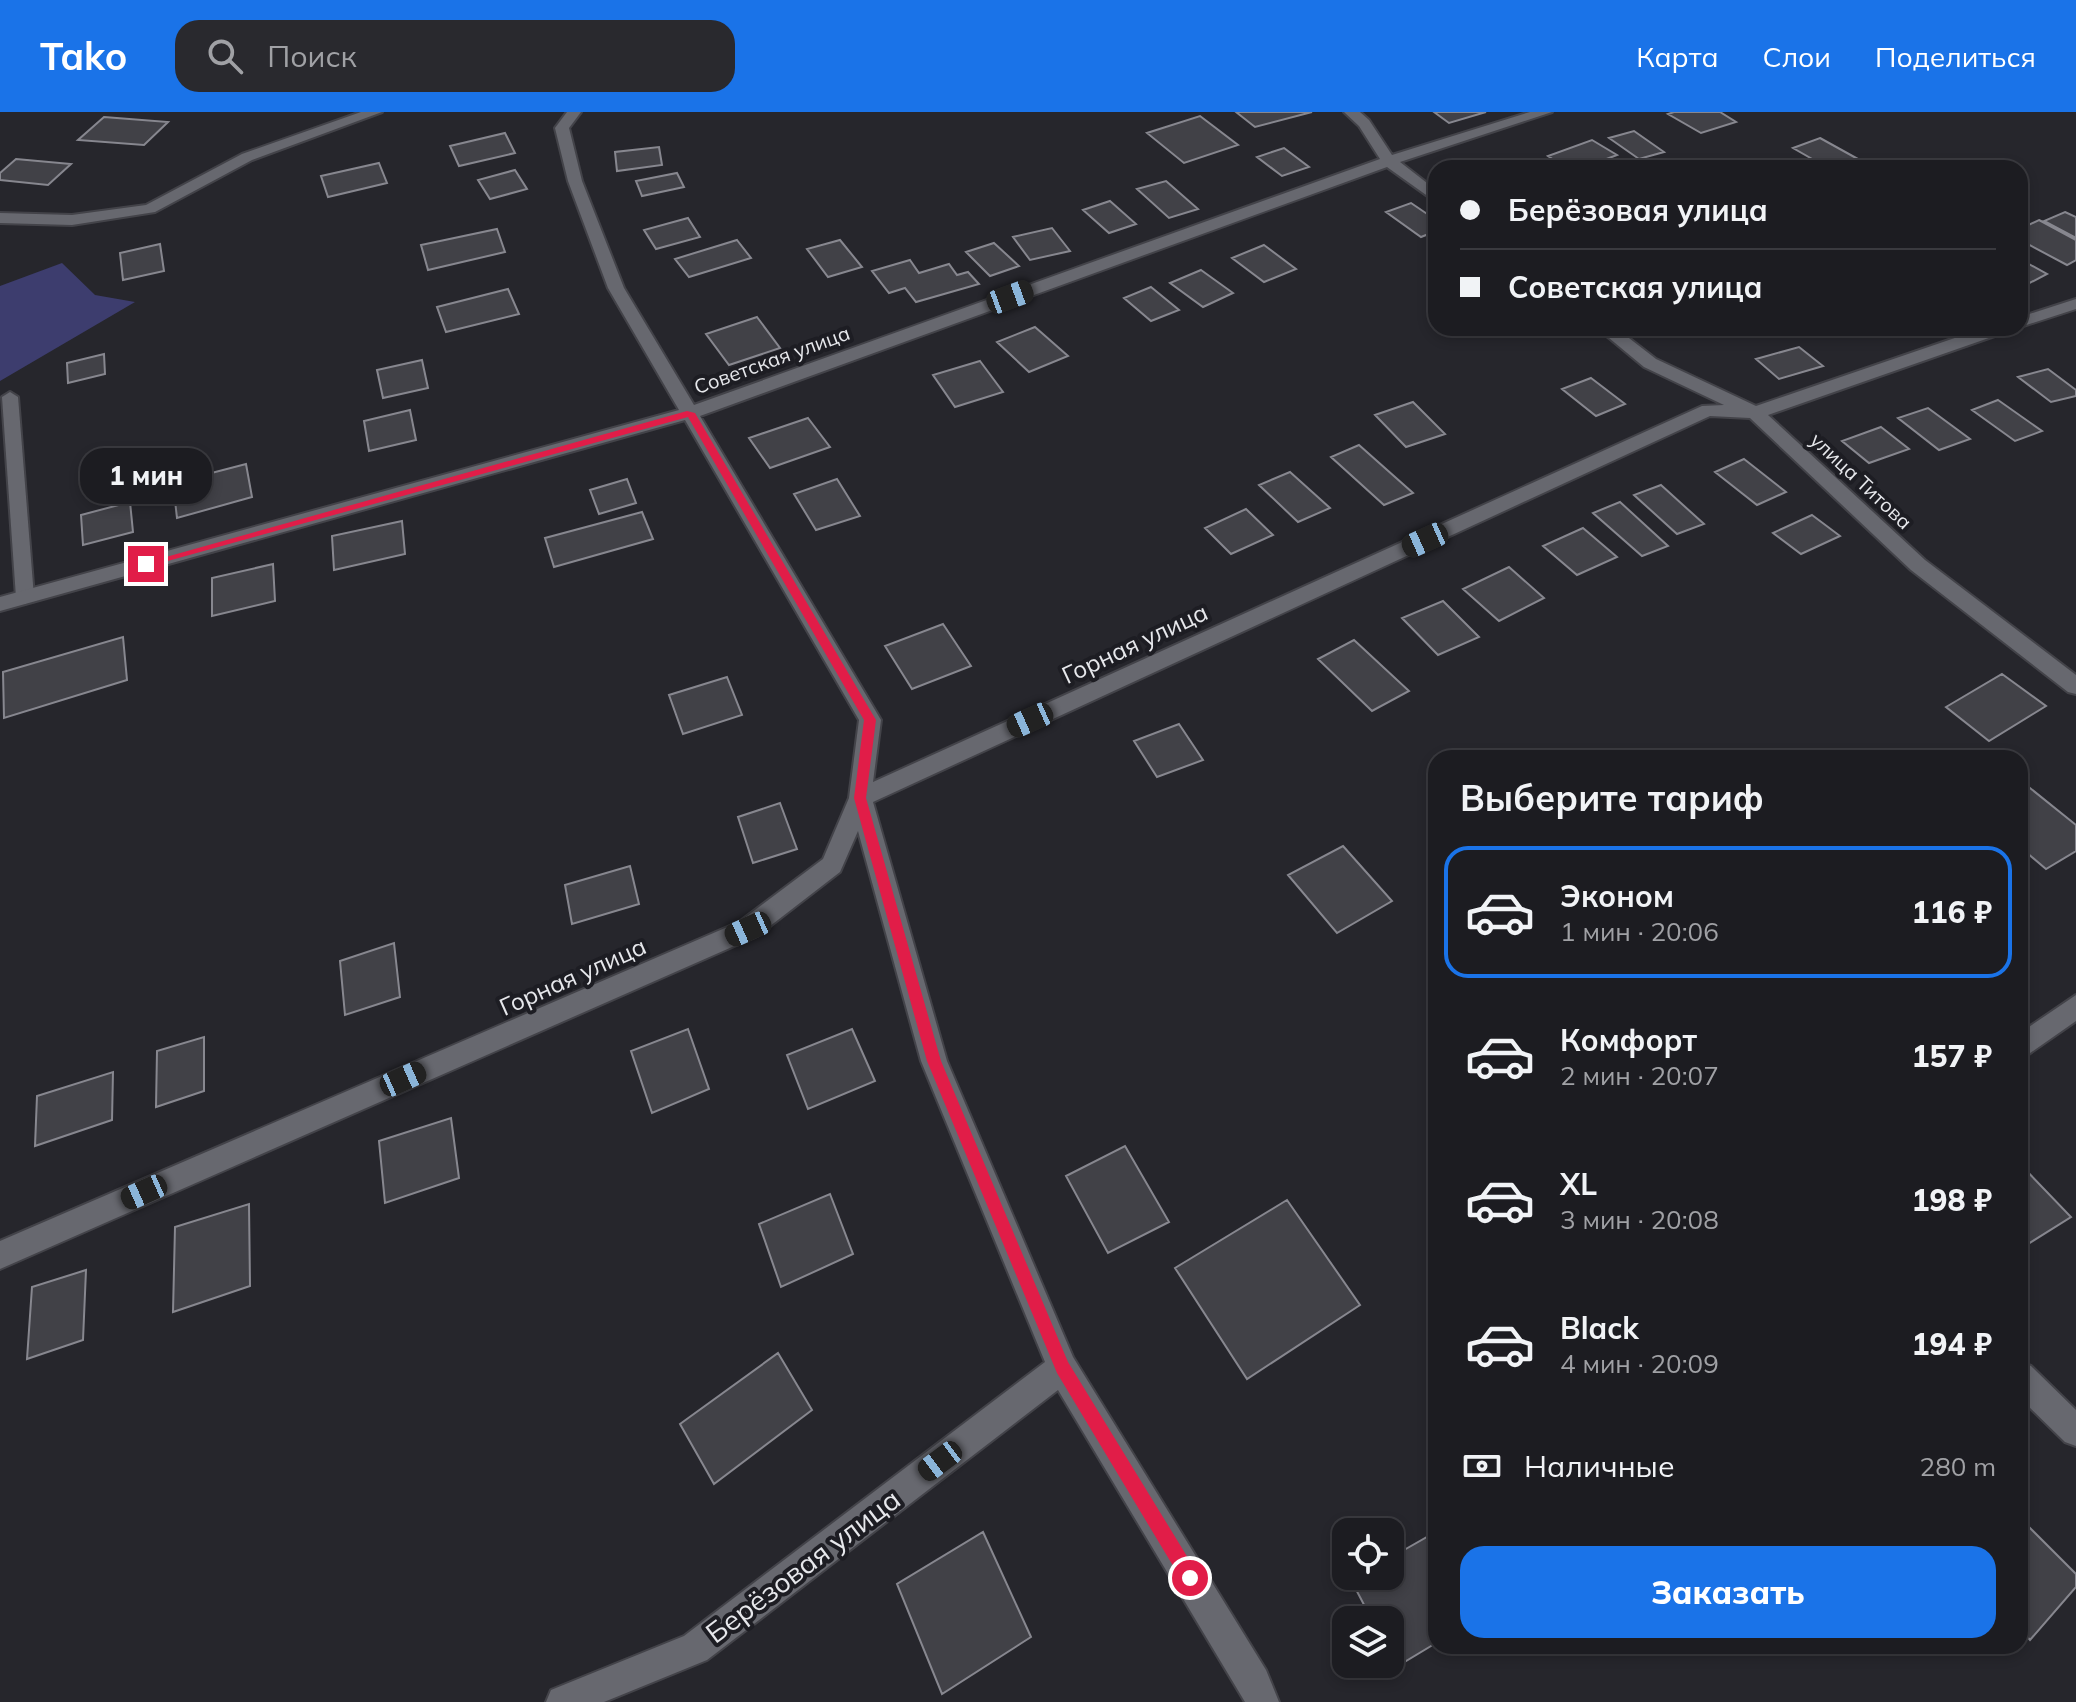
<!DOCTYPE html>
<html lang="ru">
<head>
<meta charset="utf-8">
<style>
  body { margin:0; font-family:Mulish,sans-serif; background:#29292e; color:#f1f3f6; height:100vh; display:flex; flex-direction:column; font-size:30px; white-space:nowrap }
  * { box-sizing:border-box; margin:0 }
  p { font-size:26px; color:#a0a1a5 }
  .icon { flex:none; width:44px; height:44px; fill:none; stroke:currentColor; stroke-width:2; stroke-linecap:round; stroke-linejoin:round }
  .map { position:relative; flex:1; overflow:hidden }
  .sheet { position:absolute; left:1428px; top:638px; width:600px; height:904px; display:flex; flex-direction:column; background:#1c1c21; border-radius:24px; box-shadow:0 4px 12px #0003,0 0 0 2px #3a3a3f }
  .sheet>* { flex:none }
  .banner { position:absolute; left:1428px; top:48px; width:600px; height:176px; border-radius:24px; box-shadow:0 4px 12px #0003,0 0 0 2px #3a3a3f; display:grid; align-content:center; height:176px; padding:0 32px; background:#1c1c21 }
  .tools { position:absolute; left:1332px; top:1406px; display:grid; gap:16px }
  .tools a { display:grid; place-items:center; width:72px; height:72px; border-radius:16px; background:#1c1c21; box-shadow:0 4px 12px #0003,0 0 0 2px #3a3a3f; font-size:40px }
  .end { position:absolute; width:36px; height:36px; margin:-18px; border:10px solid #e11d48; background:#fff; box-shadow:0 0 0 4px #fff }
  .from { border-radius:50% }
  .bubble { position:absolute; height:56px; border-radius:24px; background:#1c1c21; box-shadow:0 4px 12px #0003,0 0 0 2px #3a3a3f; font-size:26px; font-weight:800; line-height:56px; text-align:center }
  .car { position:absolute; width:24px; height:48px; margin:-24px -12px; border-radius:10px; box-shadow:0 0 6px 2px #0007; background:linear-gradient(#222 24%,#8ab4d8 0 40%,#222 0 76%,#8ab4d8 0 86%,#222 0) }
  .banner b { display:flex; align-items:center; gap:28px; height:76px; font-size:30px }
  .banner b+b { border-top:2px solid #3a3a3f }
  .banner i { width:20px; height:20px; background:#f1f3f6 }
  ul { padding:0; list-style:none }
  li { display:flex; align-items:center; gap:24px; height:132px; margin:0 16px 12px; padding:0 16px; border:4px solid transparent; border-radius:24px }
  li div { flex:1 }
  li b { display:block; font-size:30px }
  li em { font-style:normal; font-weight:800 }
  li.current { border-color:#1a73e8 }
  li>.icon { width:72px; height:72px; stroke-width:1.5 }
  h2 { padding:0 32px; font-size:36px; line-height:96px }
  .pay { display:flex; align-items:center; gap:20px; height:88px; padding:0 32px; font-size:30px }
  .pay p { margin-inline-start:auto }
  .cta { display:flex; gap:16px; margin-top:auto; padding:16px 32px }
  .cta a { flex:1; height:92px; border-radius:24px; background:#1a73e8; color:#fff; font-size:32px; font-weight:800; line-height:92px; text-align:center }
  header { display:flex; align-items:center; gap:48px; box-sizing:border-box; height:112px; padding:0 40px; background:#1a73e8; color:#fff }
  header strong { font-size:38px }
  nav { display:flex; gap:44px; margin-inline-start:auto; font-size:28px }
  .search { width:560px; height:72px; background:#29292e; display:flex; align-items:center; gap:20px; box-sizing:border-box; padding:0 28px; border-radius:24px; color:#a0a1a5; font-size:30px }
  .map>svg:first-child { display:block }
  .green { fill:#3d3d6e }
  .building { fill:#414147; stroke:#87878f; stroke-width:2 }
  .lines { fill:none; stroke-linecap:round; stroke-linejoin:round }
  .lane-casing { stroke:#434349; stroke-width:4 }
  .street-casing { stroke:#434349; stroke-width:4 }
  .lane { fill:#67686f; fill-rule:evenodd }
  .street { fill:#67686f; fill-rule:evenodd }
  .route { fill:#e11d48 }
  .labels { text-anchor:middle; stroke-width:8; stroke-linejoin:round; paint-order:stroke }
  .far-street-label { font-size:20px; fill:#e7e8ec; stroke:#1d1d23 }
  .street-label { font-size:24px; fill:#e7e8ec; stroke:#1d1d23 }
  .near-street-label { font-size:28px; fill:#e7e8ec; stroke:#1d1d23 }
</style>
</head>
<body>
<header>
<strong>Tako</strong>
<div class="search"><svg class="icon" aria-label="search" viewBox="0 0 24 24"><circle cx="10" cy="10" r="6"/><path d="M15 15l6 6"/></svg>Поиск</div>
<nav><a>Карта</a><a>Слои</a><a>Поделиться</a></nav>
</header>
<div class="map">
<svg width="2076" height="1590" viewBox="0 0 2076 1590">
  <rect width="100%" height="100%" fill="#26262c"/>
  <path class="green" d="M62 151 95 183 135 190 0 269V174Z"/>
  <path class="building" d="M1236 0H1312L1255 15Z
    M1434 0H1486L1449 11Z
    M1674 0H1720L1736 10 1701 21 1668 2Z
    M1200 4 1238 33 1184 51 1147 21Z
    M104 5 168 10 144 33 78 28Z
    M1634 19 1664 40 1639 47 1609 26Z
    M505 21 515 41 459 54 450 34Z
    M1820 26 1867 52 1858 56H1828L1793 36Z
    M1592 28 1617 43 1583 56H1566L1548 44Z
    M659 35 662 53 617 59 615 40Z
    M1284 36 1309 55 1282 64 1257 45Z
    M16 47 71 52 48 73 0 68V61Z
    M379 51 387 71 328 85 321 64Z
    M515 58 527 77 490 87 478 68Z
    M677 61 684 75 642 84 636 69Z
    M1166 69 1198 97 1169 106 1137 77Z
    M1110 89 1136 112 1109 121 1083 98Z
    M1411 91 1436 108V119L1421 125 1386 100Z
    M2065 100 2076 105V126L2044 109Z
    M688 106 700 125 656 137 644 118Z
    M2039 108 2076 128V148L2067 153 2020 128V117Z
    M1052 116 1070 139 1030 148 1013 125Z
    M497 117 505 140 428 158 421 133Z
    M737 128 751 146 689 165 675 147Z
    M840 128 862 155 828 165 807 137Z
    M994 131 1019 154 990 164 966 140Z
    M160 132 164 159 123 168 120 141Z
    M1264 133 1296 157 1264 170 1232 146Z
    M2020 147 2047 162 2020 176Z
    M910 148 919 161 949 152 957 163 968 160 979 172 916 190 905 176 889 181 872 159Z
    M1201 158 1233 181 1203 195 1170 171Z
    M1151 175 1179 198 1151 209 1124 186Z
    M508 177 519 202 446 220 437 195Z
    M757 205 780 236 729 253 706 222Z
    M1035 215 1068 244 1029 260 997 230Z
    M1799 235 1823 254 1779 267 1756 247Z
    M104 242 105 262 68 271 67 251Z
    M422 248 428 276 383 286 377 258Z
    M980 249 1003 280 955 295 933 263Z
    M2048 257 2076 278V284L2051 290 2018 265Z
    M1591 266 1625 292 1596 304 1562 277Z
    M1998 288 2042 319 2015 329 1972 298Z
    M1413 290 1445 322 1406 335 1375 303Z
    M1928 296 1970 327 1939 338 1898 306Z
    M410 298 416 328 369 339 364 309Z
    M808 306 830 335 770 356 749 326Z
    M1881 315 1909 337 1869 351 1842 329Z
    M1359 333 1413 381 1384 393 1331 345Z
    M1744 347 1786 380 1757 393 1715 360Z
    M246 352 252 385 177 406 173 371Z
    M1290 360 1330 396 1298 410 1259 373Z
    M627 367 636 391 599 402 590 378Z
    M837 367 860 404 816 418 794 382Z
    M1661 373 1704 412 1677 422 1634 383Z
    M130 390 133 420 83 433 81 403Z
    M1620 390 1668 434 1642 444 1593 401Z
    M1246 397 1273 423 1231 442 1205 416Z
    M642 400 653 427 554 455 545 426Z
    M1812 403 1840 424 1801 442 1773 421Z
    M402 409 405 442 334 458 332 424Z
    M1583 416 1617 445 1577 463 1543 434Z
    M273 452 275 489 212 504V466Z
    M1509 455 1544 486 1499 509 1463 477Z
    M1443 489 1479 525 1438 543 1402 506Z
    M943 512 971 554 912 577 885 534Z
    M123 525 127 568 4 606 3 560Z
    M1354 528 1409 579 1372 599 1318 547Z
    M2002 562 2046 594 1989 629 1946 595Z
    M727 565 742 603 683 622 669 583Z
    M1179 612 1203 648 1157 665 1134 629Z
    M2020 668 2076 713V739L2046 757 2020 735Z
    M780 691 797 737 753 751 738 705Z
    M1343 734 1392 789 1337 821 1288 763Z
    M630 754 639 792 572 812 565 773Z
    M394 831 400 885 345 903 340 849Z
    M688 917 709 977 652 1001 631 939Z
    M852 917 875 969 808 997 787 943Z
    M204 925V979L156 995 157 939Z
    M113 960 112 1008 35 1034 37 984Z
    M451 1006 459 1066 385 1091 379 1029Z
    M1125 1034 1169 1110 1108 1141 1066 1064Z
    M2020 1052 2071 1105 2020 1137Z
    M830 1082 853 1142 781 1175 759 1112Z
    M1287 1088 1360 1193 1247 1267 1175 1156Z
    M249 1092 250 1174 173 1200 175 1115Z
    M86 1158 83 1228 27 1247 32 1175Z
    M778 1241 812 1298 714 1372 680 1312Z
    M2020 1406 2076 1462V1475L2030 1528 2020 1517Z
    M983 1420 1031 1525 942 1582 897 1472Z
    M1434 1421 1436 1531 1396 1555 1390 1542V1508H1372L1351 1468 1359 1464H1390V1446Z"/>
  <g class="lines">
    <g class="lane-casing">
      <path id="lane" d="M10 280 18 285 34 485 25 492 16 485 2 285Z"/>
    </g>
    <g class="street-casing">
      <path id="street" d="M361 0H382L252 48 155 100 72 113 0 111V101L72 103 146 93 242 42Z
        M567 0H581L569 16 582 69 624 176 694 293 1380 47 1359 14 1344 0H1360L1369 8 1392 43 1530 0H1552L1400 50 1436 78V90L1387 55 700 304 881 608 873 670 1702 294 1724 293 1644 255 1597 216H1616L1656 247 1756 294 1984 216H2008L2006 220 1768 303 1925 448 2076 563V582L2068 580 1911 458 1750 306 1710 304 873 690 947 949 1073 1245 1266 1558 1279 1590H1245L1058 1278 707 1548 604 1590H546L551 1578 684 1524 1045 1250 921 949 858 719 840 760 757 824 0 1157V1129L739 810 823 747 849 686 859 608 685 308 0 499V485L679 298 608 176 568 69 555 16Z
        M2076 187V197L2020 215V205Z
        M2076 883V909L2020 948V921Z
        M2020 1250 2031 1254 2076 1298V1334L2065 1330 2020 1286Z"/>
    </g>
    <use href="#lane" class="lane"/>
    <use href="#street" class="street"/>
  </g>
  <path class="route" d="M687 299 695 301 876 608 866 686 941 949 1068 1250 1196 1459 1199 1466 1196 1472 1190 1474 1184 1472 1057 1261 927 949 854 686 864 608 688 305 146 455 141 452Z"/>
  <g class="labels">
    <g class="far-street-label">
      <text transform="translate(772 248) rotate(-20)" y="7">Советская улица</text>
      <text transform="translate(1861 369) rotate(43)" y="7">улица Титова</text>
    </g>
    <g class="street-label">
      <text transform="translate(1135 532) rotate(-25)" y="8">Горная улица</text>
      <text transform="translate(573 865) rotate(-24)" y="8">Горная улица</text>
    </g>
    <g class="near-street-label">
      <text transform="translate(803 1454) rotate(-37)" y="10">Берёзовая улица</text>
    </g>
  </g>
</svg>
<div class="tools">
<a><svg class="icon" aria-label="locate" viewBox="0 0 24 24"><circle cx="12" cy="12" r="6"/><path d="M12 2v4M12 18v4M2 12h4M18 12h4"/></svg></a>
<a><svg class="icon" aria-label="layers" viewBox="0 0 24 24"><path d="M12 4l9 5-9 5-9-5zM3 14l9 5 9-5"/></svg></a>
</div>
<i class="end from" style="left:1190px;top:1466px"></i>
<i class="end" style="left:146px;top:452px"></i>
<div class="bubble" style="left:80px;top:336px;width:132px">1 мин</div>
<i class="car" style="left:1010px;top:185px;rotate:70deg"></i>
<i class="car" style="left:1425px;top:428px;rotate:246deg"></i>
<i class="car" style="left:1030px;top:608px;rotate:246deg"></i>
<i class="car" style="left:748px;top:817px;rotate:246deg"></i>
<i class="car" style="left:403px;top:967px;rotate:66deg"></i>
<i class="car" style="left:144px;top:1080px;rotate:246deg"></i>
<i class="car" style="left:940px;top:1349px;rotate:233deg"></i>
<div class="banner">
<b><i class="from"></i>Берёзовая улица</b>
<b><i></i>Советская улица</b>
</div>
<section class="sheet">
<h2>Выберите тариф</h2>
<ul>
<li class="current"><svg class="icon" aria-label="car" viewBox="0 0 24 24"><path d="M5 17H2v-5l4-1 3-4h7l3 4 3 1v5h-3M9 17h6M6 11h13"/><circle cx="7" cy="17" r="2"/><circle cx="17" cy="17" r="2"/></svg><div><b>Эконом</b><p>1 мин · 20:06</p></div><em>116 ₽</em></li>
<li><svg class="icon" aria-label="car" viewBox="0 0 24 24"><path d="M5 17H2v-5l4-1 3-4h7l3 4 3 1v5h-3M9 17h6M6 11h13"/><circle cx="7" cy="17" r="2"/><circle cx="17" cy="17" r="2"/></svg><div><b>Комфорт</b><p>2 мин · 20:07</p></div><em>157 ₽</em></li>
<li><svg class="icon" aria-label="car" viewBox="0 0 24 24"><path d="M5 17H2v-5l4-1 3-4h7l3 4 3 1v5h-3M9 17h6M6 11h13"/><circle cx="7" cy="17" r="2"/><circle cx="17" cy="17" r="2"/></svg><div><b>XL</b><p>3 мин · 20:08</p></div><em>198 ₽</em></li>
<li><svg class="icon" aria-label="car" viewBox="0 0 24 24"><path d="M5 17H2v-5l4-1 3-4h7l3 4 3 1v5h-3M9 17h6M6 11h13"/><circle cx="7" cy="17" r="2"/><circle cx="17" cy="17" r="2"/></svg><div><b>Black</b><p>4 мин · 20:09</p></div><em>194 ₽</em></li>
</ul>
<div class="pay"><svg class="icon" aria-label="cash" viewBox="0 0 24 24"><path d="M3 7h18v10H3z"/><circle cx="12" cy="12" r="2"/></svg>Наличные<p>280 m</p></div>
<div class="cta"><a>Заказать</a></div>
</section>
</div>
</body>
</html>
